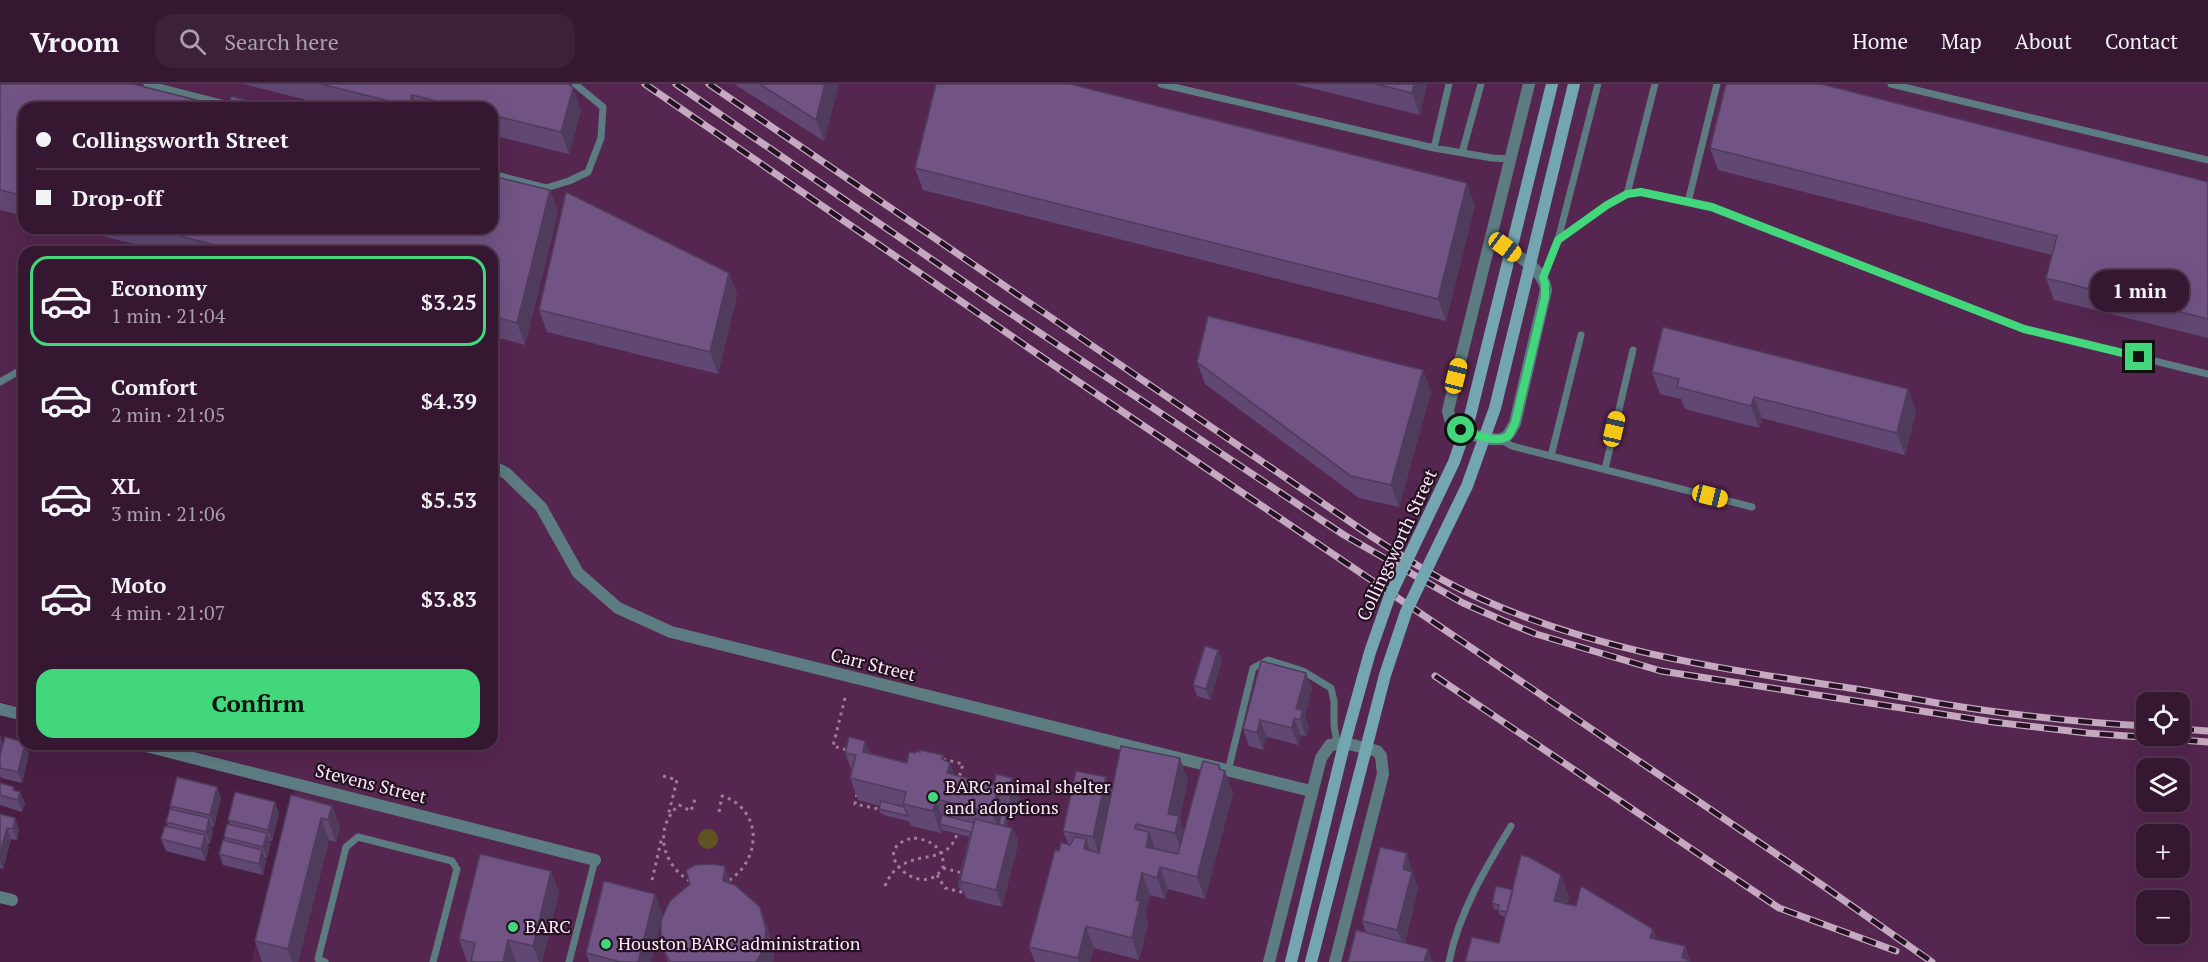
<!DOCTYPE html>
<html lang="en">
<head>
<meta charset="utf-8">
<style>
  body { margin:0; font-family:"PT Serif",serif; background:#3d203a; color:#f1f3f6; height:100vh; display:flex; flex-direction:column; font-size:22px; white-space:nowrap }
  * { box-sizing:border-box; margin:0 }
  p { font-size:20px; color:#aa9fac }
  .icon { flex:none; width:33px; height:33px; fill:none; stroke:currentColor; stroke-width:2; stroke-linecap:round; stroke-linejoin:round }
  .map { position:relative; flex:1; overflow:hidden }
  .sheet { position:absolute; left:18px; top:162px; width:480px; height:504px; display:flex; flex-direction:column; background:#361732; border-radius:18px; box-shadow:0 6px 24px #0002,0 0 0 2px #50364d }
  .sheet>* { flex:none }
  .banner { position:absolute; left:18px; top:18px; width:480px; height:132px; border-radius:18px; box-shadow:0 6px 24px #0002,0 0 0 2px #50364d; display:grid; align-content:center; height:132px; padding:0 18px; background:#361732 }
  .buttons { position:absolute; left:2136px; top:608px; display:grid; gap:12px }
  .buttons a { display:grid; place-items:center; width:54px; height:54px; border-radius:12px; background:#361732; box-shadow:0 6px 24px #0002,0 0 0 2px #50364d; font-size:30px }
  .end { position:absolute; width:27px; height:27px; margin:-14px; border:8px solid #42d77b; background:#111; box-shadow:0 0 0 3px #111 }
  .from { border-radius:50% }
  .bubble { position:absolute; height:42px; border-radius:18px; background:#361732; box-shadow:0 6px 24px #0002,0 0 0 2px #50364d; font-size:20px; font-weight:700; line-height:42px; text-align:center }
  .car { position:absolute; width:18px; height:36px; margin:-18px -9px; border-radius:8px; box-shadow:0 0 4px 2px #0007; background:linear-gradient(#f5c518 24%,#345 0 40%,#f5c518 0 76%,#345 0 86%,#f5c518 0) }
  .banner b { display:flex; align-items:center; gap:21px; height:57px; font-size:22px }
  .banner b+b { border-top:2px solid #50364d }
  .banner i { width:15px; height:15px; background:#f1f3f6 }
  ul { padding:10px 0 0; list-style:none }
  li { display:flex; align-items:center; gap:18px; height:90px; margin:0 12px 9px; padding:0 6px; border:3px solid transparent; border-radius:18px }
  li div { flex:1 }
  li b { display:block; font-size:22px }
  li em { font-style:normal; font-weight:700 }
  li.on { border-color:#42d77b }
  li>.icon { width:54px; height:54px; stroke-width:1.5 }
  .primary-button { display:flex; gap:12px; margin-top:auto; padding:12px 18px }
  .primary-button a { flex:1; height:69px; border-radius:18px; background:#42d77b; color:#111; font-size:24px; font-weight:700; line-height:69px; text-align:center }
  header { display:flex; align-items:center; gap:36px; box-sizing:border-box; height:84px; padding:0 30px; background:#361732; border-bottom:2px solid #50364d }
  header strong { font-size:28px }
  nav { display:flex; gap:33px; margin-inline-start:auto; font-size:21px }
  .search { width:420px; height:54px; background:#3d203a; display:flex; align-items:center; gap:15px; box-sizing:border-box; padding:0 21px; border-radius:18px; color:#aa9fac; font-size:22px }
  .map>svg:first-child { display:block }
  .built { fill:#55264f; fill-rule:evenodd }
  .green { fill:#615221 }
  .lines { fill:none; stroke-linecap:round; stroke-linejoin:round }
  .path { stroke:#9d7e99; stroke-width:3; stroke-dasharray:3 4.5; stroke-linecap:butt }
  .lane { stroke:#5d7c82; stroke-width:7 }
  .street { stroke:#5d7c82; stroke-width:12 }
  .secondary { stroke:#73a6b0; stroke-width:12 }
  .rail-casing { stroke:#c4a9c0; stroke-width:7 }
  .rail { stroke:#241121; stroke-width:4.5; stroke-dasharray:14; stroke-linecap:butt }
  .secondary-bridge { stroke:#73a6b0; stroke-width:12 }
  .wall { fill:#614872 }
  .shaded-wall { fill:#4f3b5c }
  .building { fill:#715484; stroke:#4f3b5c; stroke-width:1.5 }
  .route { stroke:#42d77b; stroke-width:8 }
  .poi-dot { fill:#42d77b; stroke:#241121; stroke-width:2 }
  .labels { text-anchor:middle; stroke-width:4.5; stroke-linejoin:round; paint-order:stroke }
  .street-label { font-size:18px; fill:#fde8f9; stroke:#241121 }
  .poi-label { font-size:18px; fill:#fde8f9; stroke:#241121; text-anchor:start }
</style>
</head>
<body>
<header>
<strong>Vroom</strong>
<div class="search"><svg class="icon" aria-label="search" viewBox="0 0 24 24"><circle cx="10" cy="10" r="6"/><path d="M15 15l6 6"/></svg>Search here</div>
<nav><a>Home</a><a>Map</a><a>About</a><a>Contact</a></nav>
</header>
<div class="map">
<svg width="2208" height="878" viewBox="0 0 2208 878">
  <rect width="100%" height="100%" fill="#481f43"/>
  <path class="built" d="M0 0H2208V878H251L298 694 166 660H492V168H24V624L0 618ZM24 24H492V144H24ZM2146 618H2180V651H2146ZM2146 684H2180V717H2146ZM2146 750H2180V783H2146ZM2146 816H2180V849H2146Z"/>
  <path class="green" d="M698 755a10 10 0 1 1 20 0a10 10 0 1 1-20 0Z"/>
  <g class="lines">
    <path class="path" d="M845 614 833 662 847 666
      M943 675 963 680 959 694
      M663 692 677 696 668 732
      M1014 708 1025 710
      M857 710 855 720 883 726
      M719 728 722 712C763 725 762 776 728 797
      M914 754C932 756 945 765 943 784 921 819 863 763 914 754Z
      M943 784 962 789
      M937 791 945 804 965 809
      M652 796 662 753
      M690 797C662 781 653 744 679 721L691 727 695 715
      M885 802C903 758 945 788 957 750"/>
    <path class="lane" d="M147 0 240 24
      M1161 0 1434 64 1492 74 1511 75
      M1891 0 2208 76
      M1434 64 1449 0
      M1462 69 1481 0
      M492 90 546 104 569 97 588 88 601 54 603 23 575 0
      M1627 110 1655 0
      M1688 118 1717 0
      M1558 156 1607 121 1627 110 1641 108 1712 124 2024 245 2208 290
      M1543 194 1558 156 1598 0
      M0 298 24 284
      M1501 356 1512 362 1752 423
      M1551 372 1581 251
      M1605 385 1633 266
      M1228 687 1253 584 1268 576 1303 587 1331 604 1334 617V641L1337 659
      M325 878 318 875 346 763 358 753 452 777 457 785 433 878
      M569 878 595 776
      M1449 878C1459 828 1485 785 1511 742"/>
    <path class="street" d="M1490 160C1509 164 1544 184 1546 206L1515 339C1512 344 1510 351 1504 354 1493 359 1458 348 1451 339L1448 327 1451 314 1529 0
      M492 382 506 389 541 423 578 489 618 524 671 548 1311 707
      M0 625 24 631
      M138 660 595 776
      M0 813 12 816
      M1269 878 1321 674 1330 661 1345 659 1377 667 1381 672 1383 690 1335 878"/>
    <path class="secondary" d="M1291 878 1343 665"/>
    <g class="rail-casing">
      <path id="rail" d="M645 0 1055 282 1822 801 1932 878
        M676 0 1001 223 1344 451 1463 519 1504 537 1536 550 1661 587 1993 638 2087 649 2208 658
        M709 0 1368 450C1403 473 1439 496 1477 513 1603 571 1734 586 1868 607 1904 613 1939 620 1975 625 2032 633 2089 639 2146 642
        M1435 592 1779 824 1896 867
        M2180 645 2208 647"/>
    </g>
    <use href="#rail" class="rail"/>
    <path class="secondary-bridge" d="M1343 665 1370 568 1389 514 1454 378 1470 332 1552 0
      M1311 878 1385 591 1406 528 1467 402 1495 324 1574 0"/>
  </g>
  <path class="wall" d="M0 0 228 24H269H24V132L0 126Z
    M243 0H569L581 26 569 70 492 51V24H338Z
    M734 0H839L824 57Z
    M1294 0H1427L1420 31Z
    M1710 64 2208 98V254L2054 216 2046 194 2052 171 1718 86Z
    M915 84 1475 121 1446 237 923 106Z
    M550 106 558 128 525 261 492 252V168H165L71 144H492Z
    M729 189 737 211 718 290 547 248 539 226Z
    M1197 278 1423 286 1431 308 1399 423 1359 414 1205 300Z
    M1652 288 1916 327 1905 371 1762 334 1759 344 1685 325 1681 315 1660 310Z
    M1218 566 1222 577 1210 616 1197 612 1193 601Z
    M1306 589 1312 605 1305 632 1309 643 1306 652 1301 651 1298 661 1267 653 1263 666 1249 662 1243 645Z
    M865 657 870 669 907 679 915 669 943 671 945 676 950 679 954 691 994 701 1020 716 1016 731 1010 730 1007 743 1012 744 1014 748 1015 749 1018 754 1017 757 1018 760 1002 823 966 814 963 806 960 805 958 799 970 753 942 746 941 749 911 742 910 738 881 730 879 725 880 722 858 716 850 694 852 687 845 669Z
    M24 660H26L29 670 22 699 1 694 0 691V671Z
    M1221 685 1233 709 1205 815 1168 805 1165 815 1150 811 1145 831 1148 839 1139 876 1094 864 1090 878H1035L1029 863 1059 767 1068 760 1063 747 1106 693 1111 709 1188 696 1180 734 1184 747Z
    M0 699 20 708 25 719 22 728 0 721Z
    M217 703 221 714 214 743 212 742 213 746 210 760 207 759 209 763 205 777 166 767 161 755 168 742 166 738 171 725 170 722Z
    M291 711 332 722 340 743 336 758 329 756 298 878H262L255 857Z
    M275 718 279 729 272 757H269L271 760 267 774H265L266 777 263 791 223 781 219 770 225 757 224 753 230 740 228 736Z
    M0 730 19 745 17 756 11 755 3 785 0 784Z
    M1413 786 1412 789 1418 804 1405 859 1366 849 1362 837Z
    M551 787 559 809 542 878H471L467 877 459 855Z
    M1561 791 1569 813 1567 820 1653 845 1657 855 1685 862 1691 878H1465L1499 859 1506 833 1500 831 1498 826 1494 825 1492 819Z
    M731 800 760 823 768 845 774 868 773 878H668L661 860V838L651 878H589L586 869 655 810 663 832Z"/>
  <path class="shaded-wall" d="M825 0H839L824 57 816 36Z
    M1414 0H1427L1420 31 1412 9Z
    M573 4 581 26 569 70 561 48Z
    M412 11 417 24H410L409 22Z
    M1467 99 1475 121 1446 237 1438 215Z
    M550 106 558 128 525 261 517 239Z
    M729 189 737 211 718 290 710 268Z
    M1423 286 1431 308 1399 423 1391 401Z
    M1908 305 1916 327 1905 371 1897 349Z
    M1754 313 1762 334 1759 344 1751 322Z
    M1218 566 1222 577 1210 616 1206 605Z
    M1306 589 1312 605 1305 632 1309 643 1306 652 1296 625Z
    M1294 634 1301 651 1298 661 1292 644Z
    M1260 636 1267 653 1263 666 1257 649Z
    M0 651 3 659 0 670Z
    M865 657 873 679 863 668Z
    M25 660H26L29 670 22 699 18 688Z
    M943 671 948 685 950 679 958 701 953 705 942 675Z
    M1180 674 1188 696 1180 734 1187 754 1183 771 1168 730Z
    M1219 681 1224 693 1225 687 1233 709 1205 815 1197 793Z
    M1106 693 1112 710 1099 770 1093 753Z
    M1012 694 1020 716 1016 731 1008 709Z
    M217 703 221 714 214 743 210 731Z
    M997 707 1005 729 1000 751 992 729Z
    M20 708 25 719 22 728 18 716Z
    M936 715 944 737 940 740 942 746 941 749 933 727Z
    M275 718 279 729 272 757 268 746Z
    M332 722 340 743 336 758 328 736Z
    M1008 724 1010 730 1005 751 1003 745Z
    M15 734 19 745 17 756 13 745Z
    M209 734 213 746 210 760 206 748Z
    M321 734 329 756 298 878H292L288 865Z
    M7 744 11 755 3 785 0 777V769Z
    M1012 744 1015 751V749L1018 754 1017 757 1018 760 1002 823 996 806Z
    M1149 748 1157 770 1146 763Z
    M267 749 271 760 267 774 263 763Z
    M205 751 209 763 205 777 201 765Z
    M1086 755 1094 777 1084 765Z
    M262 766 266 777 263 791 259 780Z
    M1407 769 1418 804 1404 863 1397 846 1403 785Z
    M725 782 733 804 723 797Z
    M1160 783 1168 805 1165 815 1157 794Z
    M551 787 559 809 542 878H539L533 862Z
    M1142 789 1150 811 1145 831 1148 839 1139 876 1132 854 1136 816Z
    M1561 791 1569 813 1562 839 1554 817Z
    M655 810 663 832 651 878H638Z
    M760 823 768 845 774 868 773 878H756Z
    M1086 842 1094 864 1090 878H1079L1078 874Z
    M1653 845 1661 866 1650 854Z
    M508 856 516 878H503Z
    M1685 862 1691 878H1684L1682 874Z
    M1428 865 1433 878H1424Z"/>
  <path class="building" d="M0 0H133L228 24 231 12 268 22V24H24V112L0 106Z
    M321 0H569L573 4 561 48 492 31V24H465L412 11 409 22Z
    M760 0H825L816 36Z
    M936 0H1070L1467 99 1438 215 915 84Z
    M1376 0H1414L1412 9Z
    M1726 0H1821L2208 98V235L2046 194 2057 152 1710 64Z
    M492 92 550 106 517 239 492 232V168H242L149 144H492Z
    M566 108 729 189 710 268 539 226Z
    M1208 232 1423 286 1391 401 1351 392 1197 278Z
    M1663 243 1908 305 1897 349 1754 313 1751 322 1677 303 1679 295 1652 288Z
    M1205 562 1218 566 1206 605 1193 601Z
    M1261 577 1306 589 1296 625 1303 626 1300 636 1294 634 1292 644 1260 636 1257 649 1243 645Z
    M5 653 24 658 25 660 18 688 0 684V671Z
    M849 653 865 657 863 668 907 679 909 668 915 669 916 667 920 668V666L943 671 942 675 950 679 947 689 994 701 996 690 1012 694 1008 709 997 707 992 729 936 715 933 727 903 720 906 708 850 694 856 671 845 669Z
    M1121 662 1180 674 1168 730 1179 732 1175 749 1136 740 1135 745 1149 748 1146 763 1178 770 1203 677 1219 681V685L1225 687 1197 793 1160 783 1157 794 1142 789 1136 816 1140 817 1132 854 1086 842 1078 874 1029 863 1055 766 1059 767 1061 758 1070 761 1075 753 1086 755 1084 765 1099 769Z
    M1076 687 1106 693 1093 753 1063 747Z
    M177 693 217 703 210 731 170 722Z
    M0 699 14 703 13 706 20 708 18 716 0 711Z
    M235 708 275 718 268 746 228 736Z
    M291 711 332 722 328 736 321 734 288 865 255 857Z
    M881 717 904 723 908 732 879 725Z
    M1003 723 1008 724 1004 742 999 740Z
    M170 725 209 734 206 748 166 738Z
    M0 730 15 734 13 745 7 744 0 769Z
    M942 731 974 739 960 797 961 800 958 799 971 748 940 740Z
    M975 735 1012 744 996 806 960 797Z
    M227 740 267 749 263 763 224 753Z
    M165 742 205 751 201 765 161 755Z
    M223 756 262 766 259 780 219 770Z
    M1380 763 1407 769 1403 785 1412 788 1397 846 1362 837Z
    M480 770 551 787 533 862 508 856 503 878H475L471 877 475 859 459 855Z
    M1521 771 1529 773 1561 791 1554 817 1576 822 1581 802 1653 845 1650 854 1685 862 1682 874 1687 875 1686 878H1465L1472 853 1499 859Z
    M711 780 725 782 723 797 735 801 760 823 766 846 764 864 756 878H670L661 860V836L670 817 690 800 686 786 695 781Z
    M604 797 655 810 638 878H621L586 869Z
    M1496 802 1513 806 1507 828 1498 826 1499 821 1492 819Z
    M1356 846 1428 865 1424 878H1348Z"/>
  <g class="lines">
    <path class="route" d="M1461 346C1471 350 1499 360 1508 352 1511 348 1513 343 1515 339L1545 213V200L1543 194 1558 156 1607 121 1627 110 1641 108 1712 123 2024 245 2139 273"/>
  </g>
  <g class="poi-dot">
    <circle cx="933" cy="713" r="6"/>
    <circle cx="513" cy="843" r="6"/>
    <circle cx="606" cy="860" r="6"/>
  </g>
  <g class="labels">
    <g class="street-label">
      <text transform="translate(1397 461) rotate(-65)" y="6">Collingsworth Street</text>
      <text transform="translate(873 581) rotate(14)" y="6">Carr Street</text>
      <text transform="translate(371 700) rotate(14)" y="6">Stevens Street</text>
    </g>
    <g class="poi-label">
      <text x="945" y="709">BARC animal shelter<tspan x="945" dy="21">and adoptions</tspan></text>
      <text x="525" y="849">BARC</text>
      <text x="618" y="866">Houston BARC administration</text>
    </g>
  </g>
</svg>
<div class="buttons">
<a><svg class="icon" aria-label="locate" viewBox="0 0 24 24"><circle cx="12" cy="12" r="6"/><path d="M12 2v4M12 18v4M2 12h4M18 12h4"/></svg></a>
<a><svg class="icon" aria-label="layers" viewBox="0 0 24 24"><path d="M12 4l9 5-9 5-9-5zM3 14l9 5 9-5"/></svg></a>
<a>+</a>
<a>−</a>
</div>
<i class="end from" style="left:1461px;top:346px"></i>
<i class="end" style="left:2139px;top:273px"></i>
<div class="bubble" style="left:2090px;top:186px;width:99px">1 min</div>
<i class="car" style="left:1505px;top:163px;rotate:127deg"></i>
<i class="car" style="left:1456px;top:292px;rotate:14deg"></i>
<i class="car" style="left:1614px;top:345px;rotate:13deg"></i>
<i class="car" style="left:1710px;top:412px;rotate:104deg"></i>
<div class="banner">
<b><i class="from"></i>Collingsworth Street</b>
<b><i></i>Drop-off</b>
</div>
<section class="sheet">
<ul>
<li class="on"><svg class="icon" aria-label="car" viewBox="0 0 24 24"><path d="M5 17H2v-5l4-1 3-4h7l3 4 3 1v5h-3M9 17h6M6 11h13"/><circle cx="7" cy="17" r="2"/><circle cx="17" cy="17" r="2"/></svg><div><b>Economy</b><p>1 min · 21:04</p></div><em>$3.25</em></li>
<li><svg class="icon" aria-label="car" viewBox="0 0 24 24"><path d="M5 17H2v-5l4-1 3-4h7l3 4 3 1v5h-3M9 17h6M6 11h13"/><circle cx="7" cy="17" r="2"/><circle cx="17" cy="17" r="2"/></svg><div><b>Comfort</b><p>2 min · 21:05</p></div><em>$4.39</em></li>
<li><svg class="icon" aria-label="car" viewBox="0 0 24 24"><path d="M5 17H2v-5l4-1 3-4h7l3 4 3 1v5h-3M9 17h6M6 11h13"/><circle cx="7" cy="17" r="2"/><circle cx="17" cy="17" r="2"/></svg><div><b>XL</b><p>3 min · 21:06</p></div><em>$5.53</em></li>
<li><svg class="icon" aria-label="car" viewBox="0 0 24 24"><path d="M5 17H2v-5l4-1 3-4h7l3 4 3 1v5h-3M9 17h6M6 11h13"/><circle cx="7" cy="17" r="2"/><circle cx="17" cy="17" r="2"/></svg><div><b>Moto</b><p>4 min · 21:07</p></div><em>$3.83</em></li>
</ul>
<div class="primary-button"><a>Confirm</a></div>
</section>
</div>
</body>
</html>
